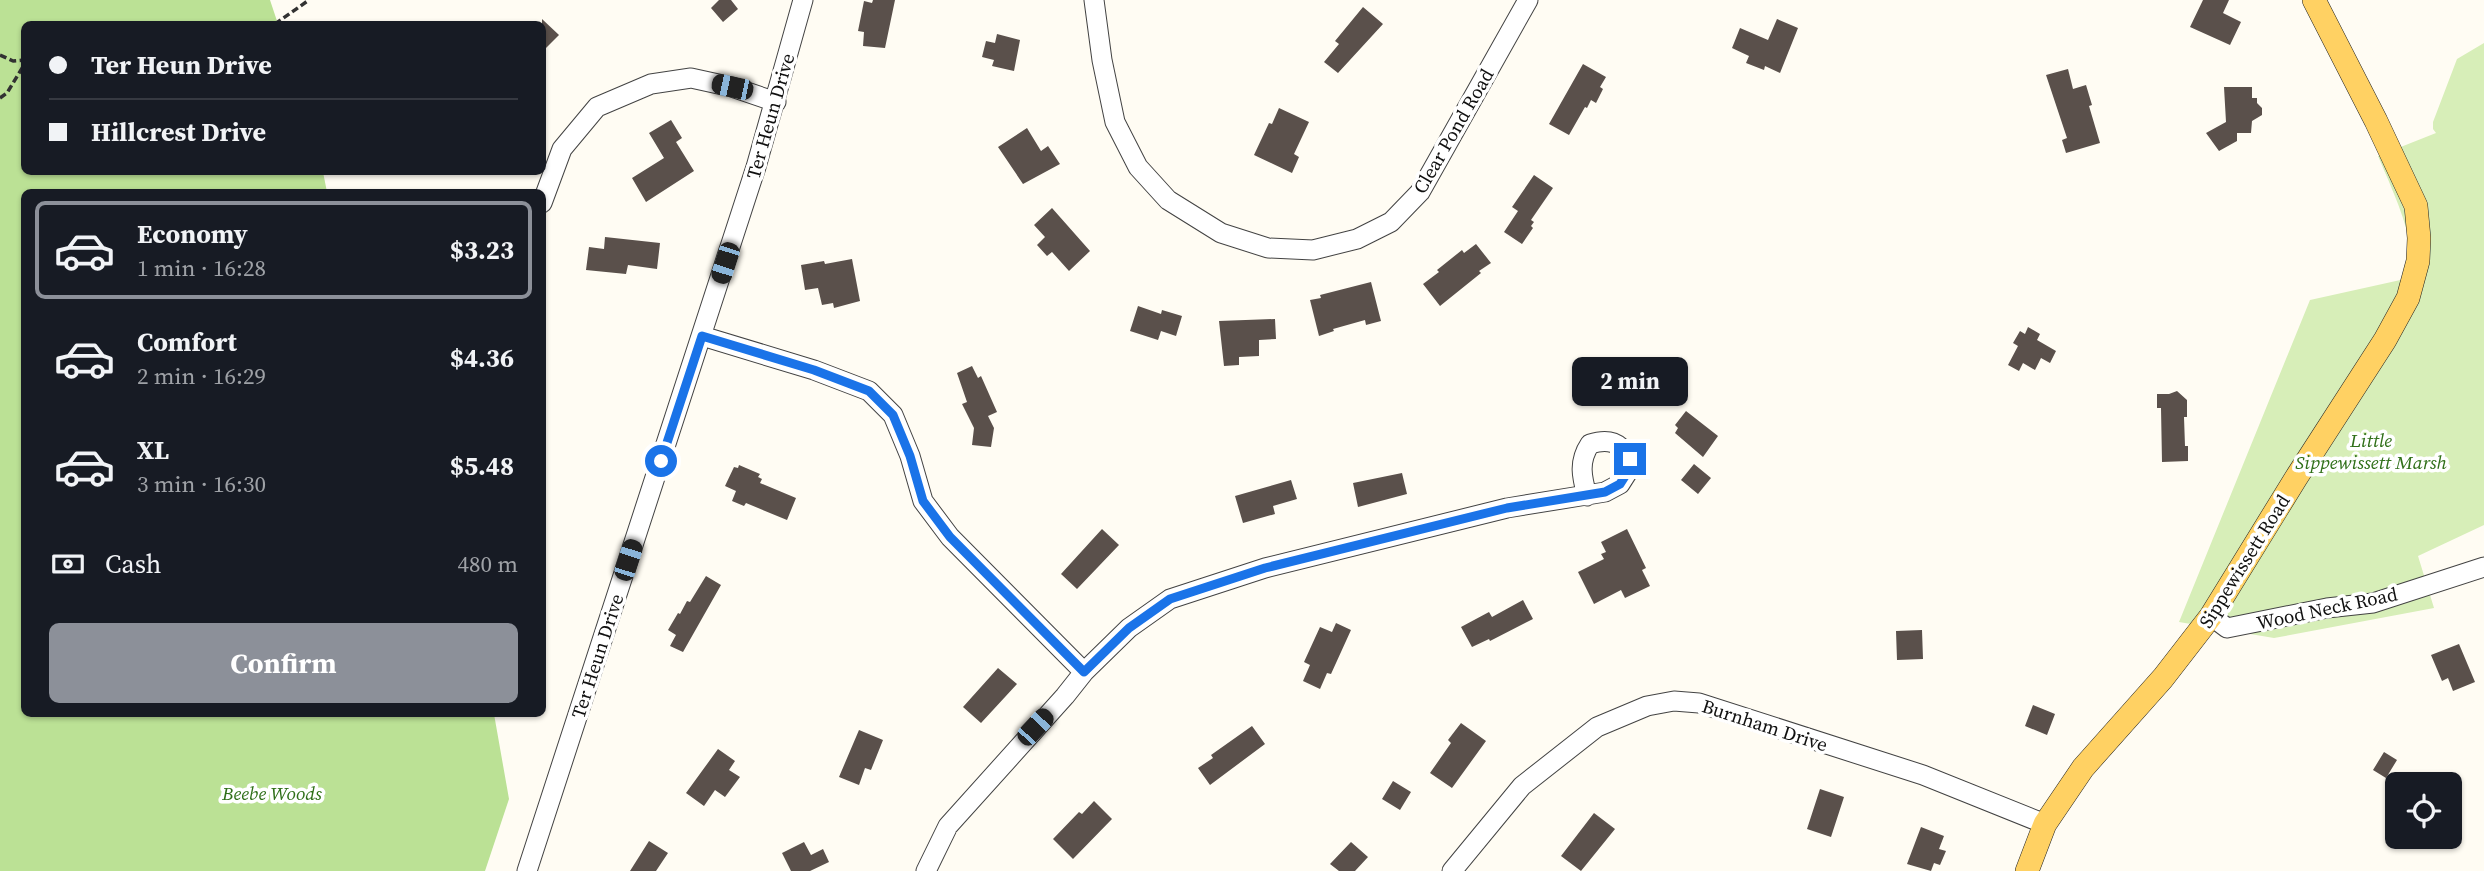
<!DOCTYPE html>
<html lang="en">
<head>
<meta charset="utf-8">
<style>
  body { margin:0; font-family:"Source Serif 4",serif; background:#20242c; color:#f1f3f6; height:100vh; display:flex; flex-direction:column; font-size:26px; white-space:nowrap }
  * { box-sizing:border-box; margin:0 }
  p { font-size:23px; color:#9ea1a6 }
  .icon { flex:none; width:38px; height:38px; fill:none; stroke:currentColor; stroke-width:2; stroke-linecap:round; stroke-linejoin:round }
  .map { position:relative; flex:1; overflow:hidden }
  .sheet { position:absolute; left:21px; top:189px; width:525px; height:528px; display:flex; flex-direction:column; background:#171b24; border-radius:10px; box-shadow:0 2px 5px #0004 }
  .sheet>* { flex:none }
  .guide { position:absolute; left:21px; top:21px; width:525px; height:154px; border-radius:10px; box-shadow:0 2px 5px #0004; display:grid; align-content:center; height:154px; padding:0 28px; background:#171b24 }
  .controls { position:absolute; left:2385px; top:772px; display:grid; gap:14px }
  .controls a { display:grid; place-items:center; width:77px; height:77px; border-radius:10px; background:#171b24; box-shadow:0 2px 5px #0004; font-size:35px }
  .end { position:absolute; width:32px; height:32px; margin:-16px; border:9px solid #1a73e8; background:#fff; box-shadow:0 0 0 4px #fff }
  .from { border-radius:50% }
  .bubble { position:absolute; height:49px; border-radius:10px; background:#171b24; box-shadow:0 2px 5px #0004; font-size:23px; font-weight:700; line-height:49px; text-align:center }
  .car { position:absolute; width:21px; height:42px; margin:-21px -10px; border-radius:9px; box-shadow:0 0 5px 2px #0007; background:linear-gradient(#222 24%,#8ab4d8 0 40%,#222 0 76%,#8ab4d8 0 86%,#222 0) }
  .guide b { display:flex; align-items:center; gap:24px; height:66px; font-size:26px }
  .guide b+b { border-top:2px solid #363941 }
  .guide i { width:18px; height:18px; background:#f1f3f6 }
  ul { padding:12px 0 0; list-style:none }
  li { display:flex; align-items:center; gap:21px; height:98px; margin:0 14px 10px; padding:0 14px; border:4px solid transparent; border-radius:10px }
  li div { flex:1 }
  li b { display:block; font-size:26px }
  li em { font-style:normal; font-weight:700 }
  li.current { border-color:#8c9099 }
  li>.icon { width:63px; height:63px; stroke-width:1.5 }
  .pay { display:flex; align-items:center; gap:18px; height:77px; padding:0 28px; font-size:26px }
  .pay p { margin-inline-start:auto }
  .button { display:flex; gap:14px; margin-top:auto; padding:14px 28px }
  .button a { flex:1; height:80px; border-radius:10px; background:#8c9099; color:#fff; font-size:28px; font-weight:700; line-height:80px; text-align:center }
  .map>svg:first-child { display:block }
  .green { fill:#d7eeb8 }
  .forest { fill:#bbe195 }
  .building { fill:#5a504b }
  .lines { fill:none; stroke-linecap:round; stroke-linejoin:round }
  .minor-casing { stroke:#434343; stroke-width:21 }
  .major-casing { stroke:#212121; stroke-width:24 }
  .path { stroke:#323232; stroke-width:3.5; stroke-dasharray:7 3.5; stroke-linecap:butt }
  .minor { stroke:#fff; stroke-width:19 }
  .major { stroke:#ffd163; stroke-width:23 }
  .route { stroke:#1a73e8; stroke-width:9 }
  .labels { text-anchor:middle; stroke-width:7; stroke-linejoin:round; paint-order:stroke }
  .street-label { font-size:19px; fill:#101010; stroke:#fff }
  .park-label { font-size:19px; font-style:italic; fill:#2f6f18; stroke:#fff }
</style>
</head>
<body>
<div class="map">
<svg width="2484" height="871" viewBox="0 0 2484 871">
  <rect width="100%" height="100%" fill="#fffcf3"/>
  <path class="green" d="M2484 43V525L2418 556 2434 608 2274 638 2179 622 2310 300 2414 277C2414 235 2394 194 2378 156L2436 133 2433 129V122L2457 59Z"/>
  <path class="forest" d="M0 0H270L278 24H24V172H323L327 192H24V714H494L509 799 485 871H0Z"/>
  <path class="building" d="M719 0H731L738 9 723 22 711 8Z
    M873 0H895L885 48 863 46 864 32 858 31 864 1 872 3Z
    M2203 0H2229L2223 13 2241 22 2230 45 2190 27Z
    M1363 7 1383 24 1338 73 1324 62 1339 44 1335 41Z
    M542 19 559 35 542 52Z
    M1777 19 1798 28 1780 73 1765 66 1764 70 1746 63 1749 56 1732 48 1740 28 1768 40Z
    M997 34 1020 40 1014 71 992 66 994 60 982 57 986 41 995 43Z
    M1583 64 1606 77 1600 87 1603 89 1596 103 1591 100 1587 108 1585 107 1569 135 1549 124Z
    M2068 69 2073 89 2086 85 2092 105 2089 106 2100 143 2066 153 2062 140 2067 138 2046 75Z
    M2224 87H2252V98H2257V103L2262 108V115L2252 121 2251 133H2237V141L2219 151 2206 133 2226 122Z
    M1279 108 1309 122 1294 154 1299 157 1292 173 1254 155 1269 123 1272 124Z
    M671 120 682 138 676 142 694 171 646 202 632 178 664 158 649 133Z
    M1027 128 1041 151 1048 146 1060 164 1023 184 998 147Z
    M1534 175 1553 188 1531 220 1534 222 1531 226 1533 228 1522 244 1504 232 1518 211 1512 207Z
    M1052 208 1090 251 1069 271 1052 252 1047 256 1037 245 1045 237 1034 225Z
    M605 237 660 243 657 269 628 265 626 274 586 270 589 247 604 249Z
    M1476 244 1491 263 1479 271 1481 273 1440 306 1423 284 1439 272 1437 270 1462 250 1464 253Z
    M852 259 860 301 834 308 833 303 822 305 818 288 805 290 801 265 824 261 825 264Z
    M1371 282 1381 321 1366 325 1365 320 1333 329 1334 331 1319 336 1310 300 1321 298 1320 295Z
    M1138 306 1161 314 1162 310 1182 316 1176 336 1161 331 1158 340 1130 331Z
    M1275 319 1276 339 1259 340V356L1239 357V365L1224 366 1219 321Z
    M2028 327 2040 334 2037 340 2056 351 2050 363 2041 358 2035 370 2023 363 2019 371 2008 365 2018 346 2013 343 2020 331 2025 334Z
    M972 366 978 378 981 376 997 412 988 416 994 428 991 447 972 445 974 428 962 404 967 402 957 373Z
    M2177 391 2187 400V417H2184L2185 446H2188V461L2162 462 2161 408H2157V394H2169Z
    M1686 411 1718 436 1703 457 1675 433 1678 428 1675 425Z
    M1694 464 1711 478 1698 494 1681 480Z
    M739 465 760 474 758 477 762 479 760 483 796 498 787 520 746 503 744 506 732 501 736 491 725 486 734 467 738 468Z
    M1402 473 1407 494 1358 507 1353 483Z
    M1291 480 1297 499 1273 506 1275 514 1243 523 1235 496Z
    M1102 529 1119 545 1077 589 1061 574Z
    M1627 529 1646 568 1642 570 1650 586 1625 598 1621 590 1594 604 1578 572 1604 559 1601 554 1606 552 1601 542Z
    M706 576 721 585 683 652 670 646 676 635 668 630 678 613 680 614 687 601 690 602Z
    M1523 600 1533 619 1490 641 1489 639 1472 647 1461 627 1489 612 1492 617Z
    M1336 623 1351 630 1331 674 1327 673 1320 689 1303 681 1310 665 1304 662 1320 627 1332 632Z
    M1922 630 1923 659 1897 660 1896 631Z
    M2459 644 2475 682 2453 691 2448 678 2442 681 2431 655Z
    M998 668 1017 684 981 723 963 707Z
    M2033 705 2055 714 2047 735 2025 726Z
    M1461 723 1486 741 1452 788 1430 773 1451 743 1448 740Z
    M1252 726 1265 744 1210 785 1198 768 1213 758 1211 755Z
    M859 730 883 740 871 770 865 768 859 785 839 777Z
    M718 749 735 761 729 770 740 777 725 797 715 790 704 806 686 793Z
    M2384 752 2397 760 2386 778 2373 770Z
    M1393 781 1411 792 1400 810 1382 799Z
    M1820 789 1844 797 1831 837 1807 829Z
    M1094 801 1112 819 1073 859 1053 839 1079 812 1082 814Z
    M1594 813 1615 829 1581 871 1561 856Z
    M1921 827 1944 836 1939 849 1946 851 1940 865 1934 863 1931 871 1907 864Z
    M649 841 668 853 656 871H630Z
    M804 842 811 855 823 849 829 862 810 871H791L782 853Z
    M1351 842 1368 857 1355 871H1339L1330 864Z"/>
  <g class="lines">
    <g class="minor-casing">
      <path id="minor" d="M1094 0 1102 60 1115 122 1138 167 1168 200 1221 233 1268 248 1313 250 1357 239 1391 222 1420 192 1528 0
        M542 203 562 149 597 107 651 84 691 78 732 87 776 102
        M702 336 814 370 869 391 893 415 910 456 923 501 950 537 1084 672
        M2211 616 2227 628 2327 608 2373 603 2484 567
        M527 871 756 167 803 0
        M926 871 948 826 1065 696 1084 672 1129 628 1170 599 1265 568 1507 508 1605 492 1620 484 1627 473 1630 459C1620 442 1609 438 1590 444 1578 462 1582 477 1587 496
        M1452 871 1522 786 1597 727 1647 706 1674 701 1699 703 1923 775 2045 824"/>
    </g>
    <g class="major-casing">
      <path id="major" d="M2027 871 2045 824 2083 768 2163 678 2211 616 2296 478 2385 340 2408 298 2418 261 2419 238 2416 206 2376 121 2314 0"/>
    </g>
    <path class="path" d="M275 24 309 0
      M0 55 13 61 24 60
      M0 98 7 93 24 65"/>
    <use href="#minor" class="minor"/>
    <use href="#major" class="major"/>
  </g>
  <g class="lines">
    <path class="route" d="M661 461 702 336 814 370 869 391 893 415 910 456 923 501 950 537 1084 672 1129 628 1170 599 1265 568 1507 508 1605 492 1620 484 1627 473 1630 459"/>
  </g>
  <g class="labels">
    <g class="street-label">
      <text transform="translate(770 116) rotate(-74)" y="7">Ter Heun Drive</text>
      <text transform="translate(1453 131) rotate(-60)" y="7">Clear Pond Road</text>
      <text transform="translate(2244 561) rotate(-58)" y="7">Sippewissett Road</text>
      <text transform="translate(2327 608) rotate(-12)" y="7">Wood Neck Road</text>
      <text transform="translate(597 656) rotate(-72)" y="7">Ter Heun Drive</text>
      <text transform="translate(1765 725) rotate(18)" y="7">Burnham Drive</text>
    </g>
    <g class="park-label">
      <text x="2371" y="447">Little<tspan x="2371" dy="22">Sippewissett Marsh</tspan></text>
      <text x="272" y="800">Beebe Woods</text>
    </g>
  </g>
</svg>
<div class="controls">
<a><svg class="icon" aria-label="locate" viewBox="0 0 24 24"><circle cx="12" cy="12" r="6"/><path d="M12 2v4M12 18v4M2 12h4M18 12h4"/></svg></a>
</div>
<i class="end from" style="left:661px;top:461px"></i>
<i class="end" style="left:1630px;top:459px"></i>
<div class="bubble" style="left:1572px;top:357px;width:116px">2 min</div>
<i class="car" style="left:732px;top:87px;rotate:282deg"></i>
<i class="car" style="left:725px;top:263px;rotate:198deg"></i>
<i class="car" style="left:628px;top:560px;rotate:18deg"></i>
<i class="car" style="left:1035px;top:727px;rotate:43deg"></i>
<div class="guide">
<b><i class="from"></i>Ter Heun Drive</b>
<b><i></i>Hillcrest Drive</b>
</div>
<section class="sheet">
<ul>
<li class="current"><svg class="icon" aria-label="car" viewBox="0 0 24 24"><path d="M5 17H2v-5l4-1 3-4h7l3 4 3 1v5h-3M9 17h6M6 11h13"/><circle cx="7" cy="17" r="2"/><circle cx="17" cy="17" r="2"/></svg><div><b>Economy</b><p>1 min · 16:28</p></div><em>$3.23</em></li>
<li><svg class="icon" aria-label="car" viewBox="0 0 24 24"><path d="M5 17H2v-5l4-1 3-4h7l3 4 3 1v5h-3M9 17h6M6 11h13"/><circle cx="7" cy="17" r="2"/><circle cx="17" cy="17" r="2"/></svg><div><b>Comfort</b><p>2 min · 16:29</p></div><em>$4.36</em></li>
<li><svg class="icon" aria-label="car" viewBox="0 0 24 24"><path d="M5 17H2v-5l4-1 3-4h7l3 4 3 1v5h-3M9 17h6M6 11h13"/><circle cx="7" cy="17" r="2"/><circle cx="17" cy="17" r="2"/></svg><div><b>XL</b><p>3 min · 16:30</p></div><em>$5.48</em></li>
</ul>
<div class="pay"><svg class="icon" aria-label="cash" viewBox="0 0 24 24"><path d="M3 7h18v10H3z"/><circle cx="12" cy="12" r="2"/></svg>Cash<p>480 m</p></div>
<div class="button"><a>Confirm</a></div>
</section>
</div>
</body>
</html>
